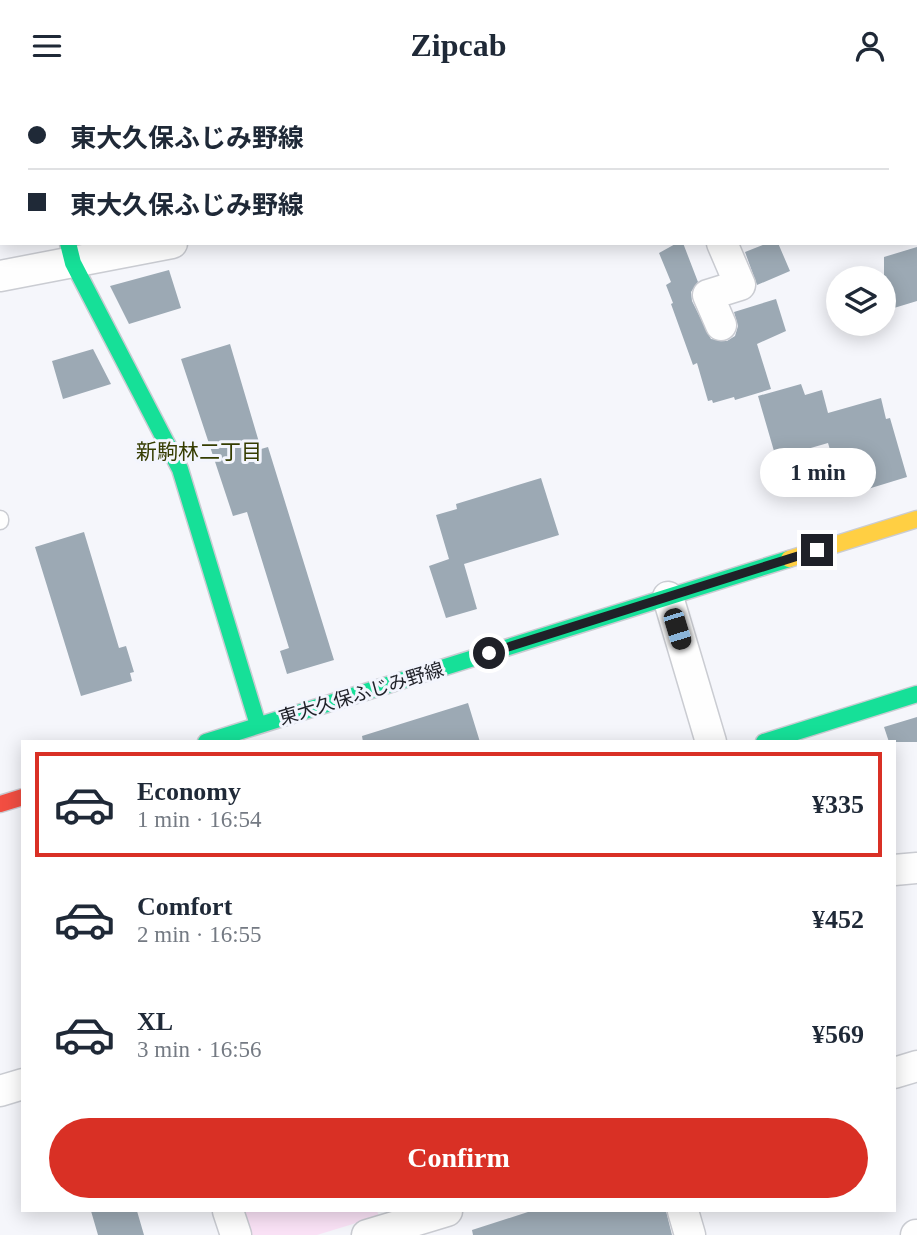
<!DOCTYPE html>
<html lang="en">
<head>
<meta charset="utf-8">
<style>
  body { margin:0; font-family:"Times New Roman","Noto Sans JP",serif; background:#f6f6f7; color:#1f2937; height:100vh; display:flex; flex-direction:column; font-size:26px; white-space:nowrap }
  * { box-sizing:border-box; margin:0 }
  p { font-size:23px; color:#747a83 }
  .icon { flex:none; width:38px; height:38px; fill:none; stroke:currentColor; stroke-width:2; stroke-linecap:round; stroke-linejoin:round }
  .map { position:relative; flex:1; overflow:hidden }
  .panel { position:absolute; left:21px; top:649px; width:875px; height:472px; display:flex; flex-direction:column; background:#fff; border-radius:0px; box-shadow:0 4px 18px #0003 }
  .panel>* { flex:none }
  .banner { position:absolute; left:0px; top:0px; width:917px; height:154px; box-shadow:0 4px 18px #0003; display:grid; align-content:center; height:154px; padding:0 28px; background:#fff }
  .buttons { position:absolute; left:826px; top:175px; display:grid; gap:14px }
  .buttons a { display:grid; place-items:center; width:70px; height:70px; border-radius:50%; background:#fff; box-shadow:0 4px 18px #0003; font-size:35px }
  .end { position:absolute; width:32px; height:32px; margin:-16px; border:9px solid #1f2128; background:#fff; box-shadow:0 0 0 4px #fff }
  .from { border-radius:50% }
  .bubble { position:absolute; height:49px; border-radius:24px; background:#fff; box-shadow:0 4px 18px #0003; font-size:23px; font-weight:700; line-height:49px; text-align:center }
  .car { position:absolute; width:21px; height:42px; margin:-21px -10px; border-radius:9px; box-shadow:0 0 5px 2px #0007; background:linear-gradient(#222 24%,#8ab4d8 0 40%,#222 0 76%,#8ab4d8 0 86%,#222 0) }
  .banner b { display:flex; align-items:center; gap:24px; height:66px; font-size:26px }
  .banner b+b { border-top:2px solid #e0e1e3 }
  .banner i { width:18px; height:18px; background:#1f2937 }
  ul { padding:12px 0 0; list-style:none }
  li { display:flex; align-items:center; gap:21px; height:105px; margin:0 14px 10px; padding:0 14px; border:4px solid transparent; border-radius:0px }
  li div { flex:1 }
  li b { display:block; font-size:26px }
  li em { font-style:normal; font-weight:700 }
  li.selected { border-color:#d93025 }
  li>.icon { width:63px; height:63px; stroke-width:1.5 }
  .action { display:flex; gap:14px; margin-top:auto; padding:14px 28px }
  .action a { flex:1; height:80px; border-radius:42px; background:#d93025; color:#fff; font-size:28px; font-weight:700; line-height:80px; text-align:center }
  header { display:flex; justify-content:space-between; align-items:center; height:91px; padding:0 28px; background:#fff; font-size:32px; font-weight:700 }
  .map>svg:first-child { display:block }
  .green { fill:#fae2f6 }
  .building { fill:#9ca9b4 }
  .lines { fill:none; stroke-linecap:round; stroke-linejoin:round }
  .lane-casing { stroke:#caccd2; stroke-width:19 }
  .street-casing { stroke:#caccd2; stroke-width:33 }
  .fast-casing { stroke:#caccd2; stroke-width:19 }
  .slow-casing { stroke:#caccd2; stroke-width:19 }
  .jam-casing { stroke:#caccd2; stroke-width:19 }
  .lane { stroke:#fefefe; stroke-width:16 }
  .street { stroke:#fefefe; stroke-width:30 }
  .fast { stroke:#16e098; stroke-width:16 }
  .slow { stroke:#ffcf43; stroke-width:16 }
  .jam { stroke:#f24e42; stroke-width:16 }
  .route { stroke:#1f2128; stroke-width:9 }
  .labels { text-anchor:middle; stroke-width:6; stroke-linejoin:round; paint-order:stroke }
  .street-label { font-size:19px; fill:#1f2128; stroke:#f3f5fd }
  .neighbourhood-label { font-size:21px; fill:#353c00; stroke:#f3f5fd }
</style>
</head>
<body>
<header><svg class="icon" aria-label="menu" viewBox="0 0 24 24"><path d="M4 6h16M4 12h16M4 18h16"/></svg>Zipcab<svg class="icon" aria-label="person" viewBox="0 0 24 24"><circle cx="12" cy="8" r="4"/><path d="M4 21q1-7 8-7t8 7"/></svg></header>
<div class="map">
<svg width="917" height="1144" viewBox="0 0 917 1144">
  <rect width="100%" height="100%" fill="#f5f6fb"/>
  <path class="green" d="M242 1120H377L379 1125 317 1144H250Z"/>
  <path class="building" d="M677 152H683L698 191 691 201 692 210 711 248 727 250 735 245 738 235 734 221 776 208 786 240 757 253 771 298 735 309 734 306 713 312 712 309 708 310 697 272 693 274 671 213 673 212 666 194 671 191 659 162Z
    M768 152H778L790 180 757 194 745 161Z
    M917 156V210L894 217 884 185V166Z
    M169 179 181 217 129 233 110 195Z
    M230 253 261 358 268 356 334 569 287 583 280 560 289 557 247 421 233 425 181 268Z
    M93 258 111 293 63 308 52 270Z
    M801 293 805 304 822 299 828 322 881 307 886 328 890 327 907 386 858 401 846 368 834 372 828 352 776 367 758 305Z
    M541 387 559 444 464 473 477 518 446 527 429 475 449 468 436 424 457 418 456 413Z
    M84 441 119 557 126 555 134 581 130 582 132 590 81 605 35 456Z
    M468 612 480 651H363L362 645Z
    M917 626V651H889L884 636Z
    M91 1120H137L144 1144H98Z
    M531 1120H666L672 1144H473L472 1139Z"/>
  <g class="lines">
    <g class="lane-casing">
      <path id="lane" d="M206 0V2
        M0 428V430"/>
    </g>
    <g class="street-casing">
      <path id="street" d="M657 0 658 2
        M27 2V0
        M557 2 561 0
        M0 185 172 152
        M721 234 708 204 740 194 722 152
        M668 506 711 651
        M894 779 917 777
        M894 982 917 975
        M0 1000 23 993
        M228 1120 236 1144
        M683 1120 690 1144
        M367 1144 447 1120
        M916 1144H917"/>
    </g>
    <g class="fast-casing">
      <path id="fast" d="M68 152 73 172 180 378 258 634
        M206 651 789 468
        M764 651 917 603"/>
    </g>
    <g class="slow-casing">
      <path id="slow" d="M789 468 917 428"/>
    </g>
    <g class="jam-casing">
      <path id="jam" d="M0 713 23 706"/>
    </g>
    <use href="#lane" class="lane"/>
    <use href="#street" class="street"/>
    <use href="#fast" class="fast"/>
    <use href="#slow" class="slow"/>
    <use href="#jam" class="jam"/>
  </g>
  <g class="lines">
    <path class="route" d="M489 562 817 459"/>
  </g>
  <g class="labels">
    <g class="street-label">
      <text transform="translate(361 602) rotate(-17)" y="7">東大久保ふじみ野線</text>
    </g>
    <g class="neighbourhood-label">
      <text x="199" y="368">新駒林二丁目</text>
    </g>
  </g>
</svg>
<div class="buttons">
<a><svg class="icon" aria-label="layers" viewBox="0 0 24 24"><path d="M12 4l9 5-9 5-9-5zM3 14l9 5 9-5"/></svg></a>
</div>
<i class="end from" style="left:489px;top:562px"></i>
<i class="end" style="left:817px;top:459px"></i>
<div class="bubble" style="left:760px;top:357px;width:116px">1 min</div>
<i class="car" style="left:677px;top:538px;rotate:163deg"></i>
<div class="banner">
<b><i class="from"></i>東大久保ふじみ野線</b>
<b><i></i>東大久保ふじみ野線</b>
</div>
<section class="panel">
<ul>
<li class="selected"><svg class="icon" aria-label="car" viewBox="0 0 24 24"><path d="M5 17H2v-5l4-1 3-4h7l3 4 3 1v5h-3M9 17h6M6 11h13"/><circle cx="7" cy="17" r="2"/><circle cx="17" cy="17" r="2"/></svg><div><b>Economy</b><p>1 min · 16:54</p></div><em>¥335</em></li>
<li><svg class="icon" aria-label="car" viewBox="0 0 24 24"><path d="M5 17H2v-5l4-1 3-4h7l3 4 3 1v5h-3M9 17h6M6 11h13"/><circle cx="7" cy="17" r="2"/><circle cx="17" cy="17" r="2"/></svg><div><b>Comfort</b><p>2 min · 16:55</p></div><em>¥452</em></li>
<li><svg class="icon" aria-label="car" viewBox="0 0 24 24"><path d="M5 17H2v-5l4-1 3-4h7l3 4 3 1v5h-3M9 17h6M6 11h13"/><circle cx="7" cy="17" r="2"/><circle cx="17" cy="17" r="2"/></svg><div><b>XL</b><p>3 min · 16:56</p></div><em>¥569</em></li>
</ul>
<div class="action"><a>Confirm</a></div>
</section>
</div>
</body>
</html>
